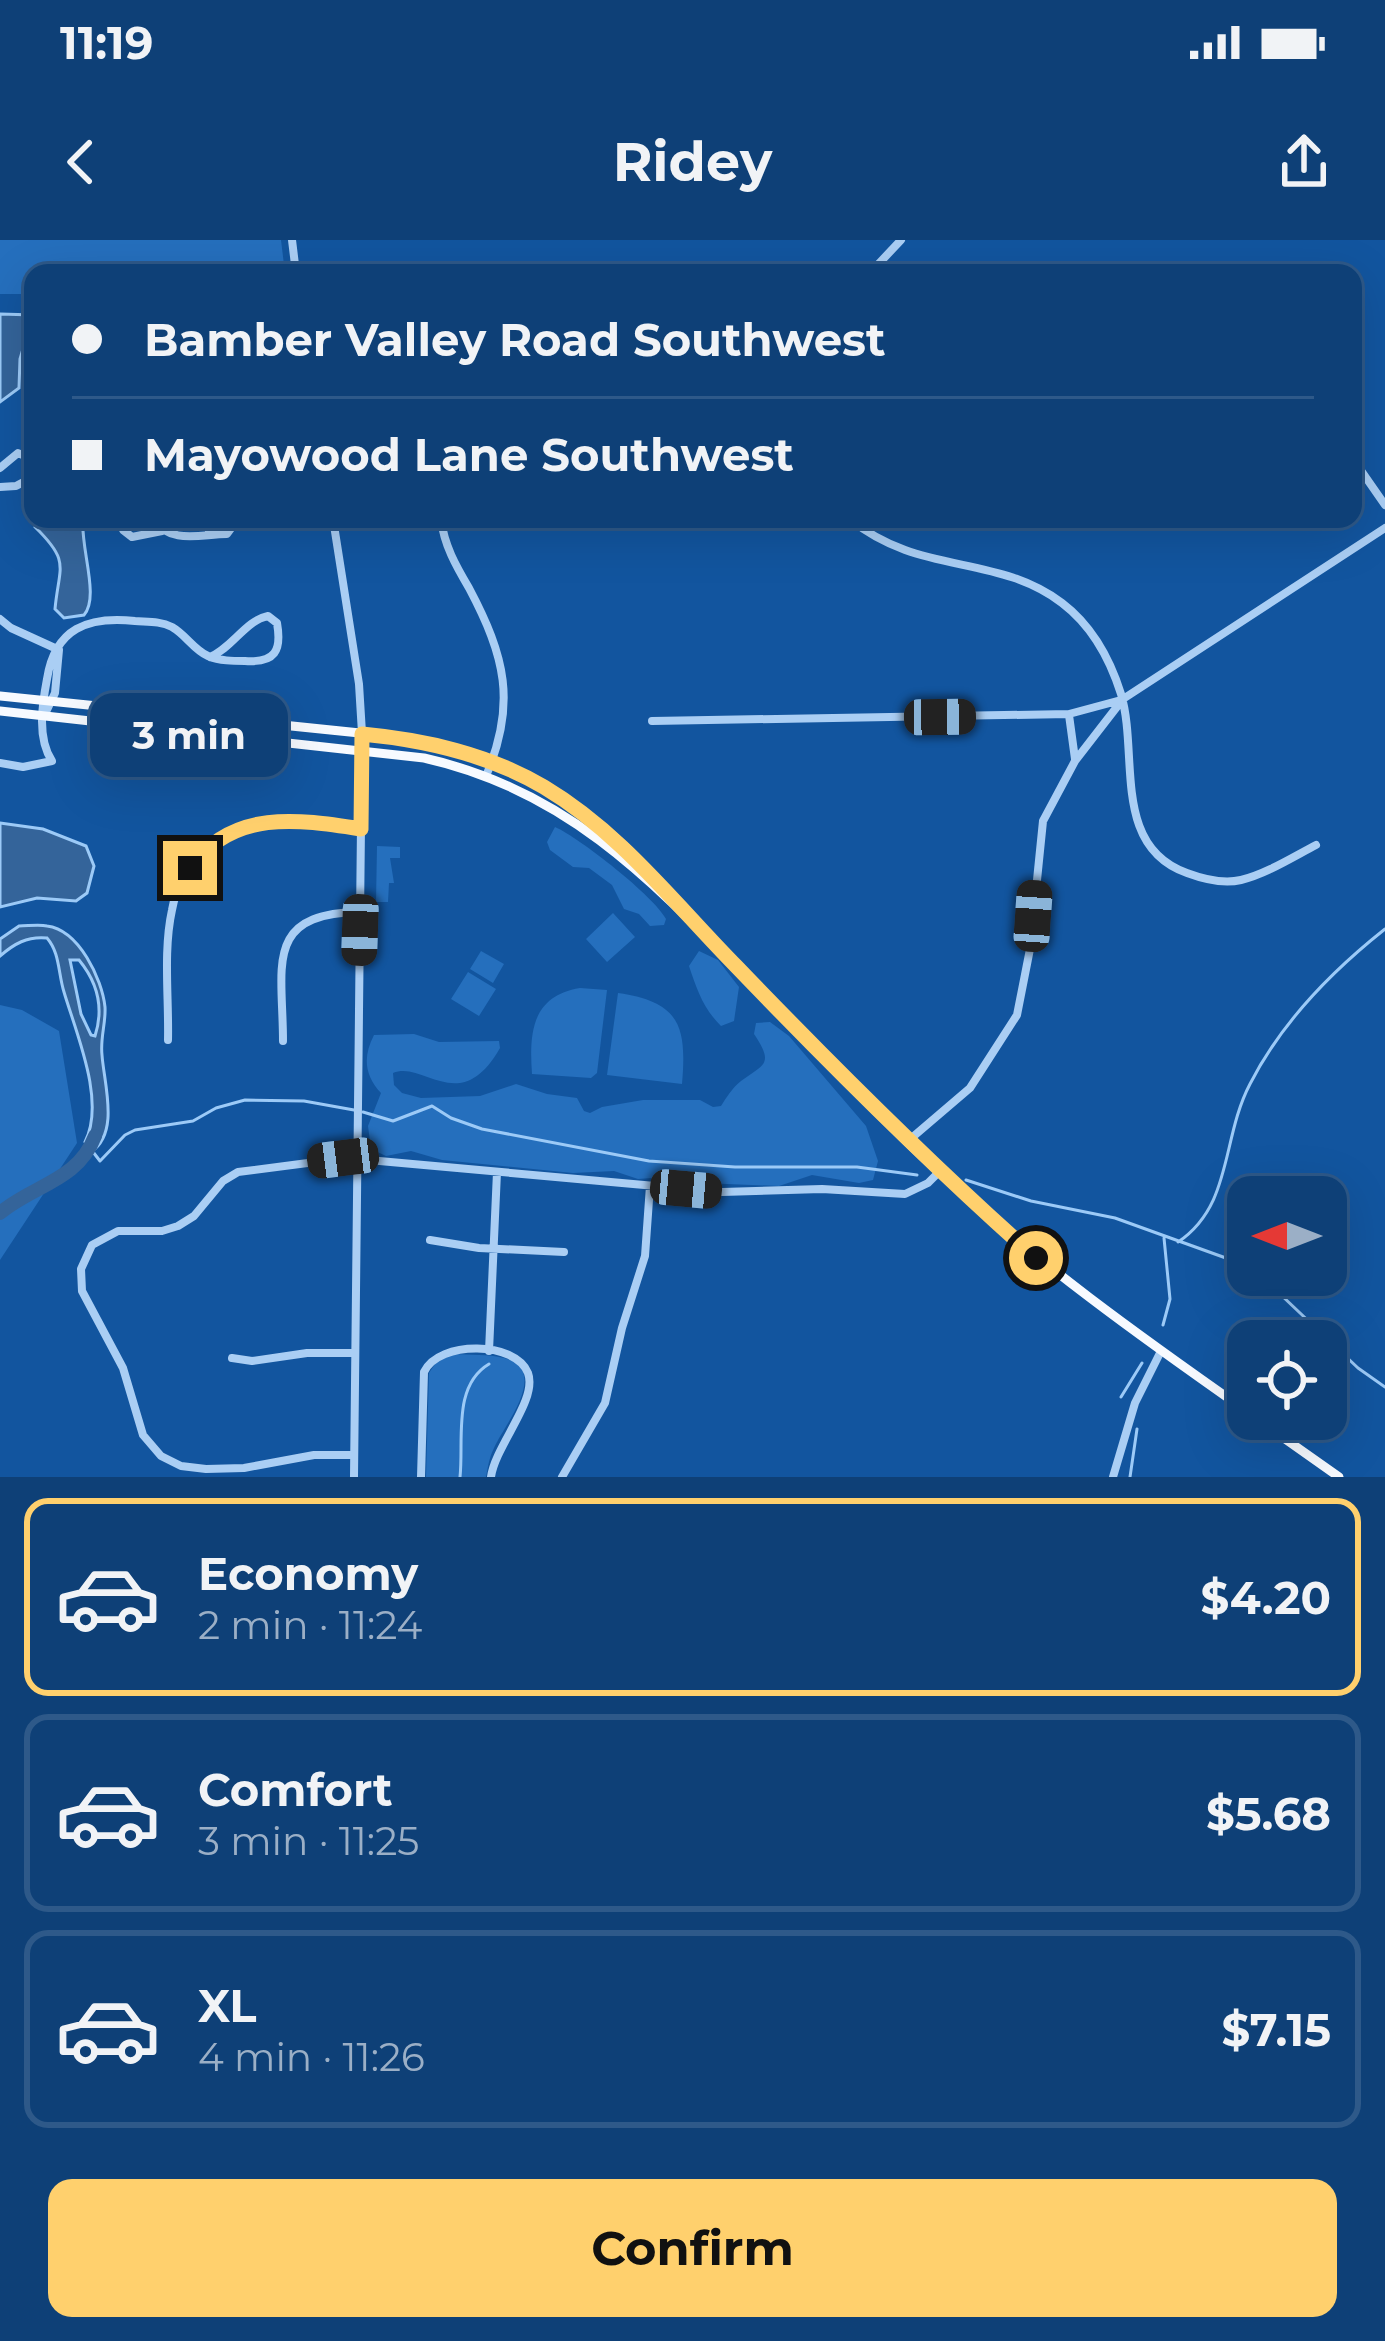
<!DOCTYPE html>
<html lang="en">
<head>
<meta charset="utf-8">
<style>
  body { margin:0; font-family:Montserrat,sans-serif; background:#17477c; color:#f1f3f6; height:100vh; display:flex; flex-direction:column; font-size:45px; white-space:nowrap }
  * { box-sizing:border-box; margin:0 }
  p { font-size:39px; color:#9bafc6 }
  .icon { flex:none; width:66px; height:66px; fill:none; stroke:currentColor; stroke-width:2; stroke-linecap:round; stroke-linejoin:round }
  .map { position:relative; height:1237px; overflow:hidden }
  .drawer { display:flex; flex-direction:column; background:#0e4077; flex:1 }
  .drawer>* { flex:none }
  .hud { position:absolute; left:24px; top:24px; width:1338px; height:264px; border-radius:24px; box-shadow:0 12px 48px #0002,0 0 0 3px #2e5989; display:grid; align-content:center; height:264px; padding:0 48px; background:#0e4077 }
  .needle { width:78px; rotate:270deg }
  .controls { position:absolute; left:1227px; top:936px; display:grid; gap:24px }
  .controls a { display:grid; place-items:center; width:120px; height:120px; border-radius:24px; background:#0e4077; box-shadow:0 12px 48px #0002,0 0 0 3px #2e5989; font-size:60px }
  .end { position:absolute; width:54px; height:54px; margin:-27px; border:15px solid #ffd06d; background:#111; box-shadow:0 0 0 6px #111 }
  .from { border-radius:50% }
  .bubble { position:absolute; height:84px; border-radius:24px; background:#0e4077; box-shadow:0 12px 48px #0002,0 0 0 3px #2e5989; font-size:39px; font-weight:700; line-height:84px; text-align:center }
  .car { position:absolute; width:36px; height:72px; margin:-36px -18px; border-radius:15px; box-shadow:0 0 9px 3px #0007; background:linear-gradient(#222 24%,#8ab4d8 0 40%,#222 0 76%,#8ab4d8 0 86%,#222 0) }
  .hud b { display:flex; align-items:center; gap:42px; height:114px; font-size:45px }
  .hud b+b { border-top:3px solid #2e5989 }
  .hud i { width:30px; height:30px; background:#f1f3f6 }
  ul { padding:21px 0 0; list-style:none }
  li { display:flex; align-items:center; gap:36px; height:198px; margin:0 24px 18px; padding:0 24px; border:6px solid #2e5989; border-radius:24px }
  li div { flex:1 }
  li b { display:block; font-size:45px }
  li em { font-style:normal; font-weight:700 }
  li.active { border-color:#ffd06d }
  li>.icon { width:108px; height:108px; stroke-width:1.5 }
  .action { display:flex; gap:24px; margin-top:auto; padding:24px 48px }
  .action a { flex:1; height:138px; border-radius:24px; background:#ffd06d; color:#111; font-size:48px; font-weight:700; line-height:138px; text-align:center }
  .status { display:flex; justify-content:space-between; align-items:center; height:84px; padding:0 60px; background:#0e4077; direction:ltr }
  .status svg { height:33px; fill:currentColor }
  header { display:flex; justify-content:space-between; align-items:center; height:156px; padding:0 48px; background:#0e4077; font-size:54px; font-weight:700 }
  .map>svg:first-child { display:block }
  .green { fill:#256fbd }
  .water { fill:#34649a; stroke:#9ccaf7; stroke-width:3; fill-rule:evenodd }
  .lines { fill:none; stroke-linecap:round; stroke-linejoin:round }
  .stream { stroke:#9ccaf7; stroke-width:3 }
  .river { stroke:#34649a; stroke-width:14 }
  .minor { stroke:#aacef4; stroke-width:8 }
  .major { stroke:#f7faff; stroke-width:9 }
  .route { stroke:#ffd06d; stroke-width:15 }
</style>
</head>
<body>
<div class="status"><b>11:19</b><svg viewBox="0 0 49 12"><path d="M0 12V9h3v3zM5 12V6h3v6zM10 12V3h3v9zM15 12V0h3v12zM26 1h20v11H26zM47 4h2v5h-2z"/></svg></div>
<header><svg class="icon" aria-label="back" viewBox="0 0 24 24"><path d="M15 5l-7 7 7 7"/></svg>Ridey<svg class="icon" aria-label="share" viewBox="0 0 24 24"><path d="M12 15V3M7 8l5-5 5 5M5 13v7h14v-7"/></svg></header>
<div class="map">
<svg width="1385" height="1237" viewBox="0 0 1385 1237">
  <rect width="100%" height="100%" fill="#12559f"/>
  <path class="green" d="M0 0H281L285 33H33V54H0Z
    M555 587C580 598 655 657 666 679L664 685 650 686 639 674 624 669 612 645 589 628 573 627 550 610 547 602Z
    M377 606 400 607V618H390L394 643H389L388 662H376Z
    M613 673 635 697 607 722 586 699Z
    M481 711 504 724 493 743 470 729Z
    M699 711 718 720 739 747 734 781 721 786C703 768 697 750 689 726Z
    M468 732 496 749 479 776 451 759Z
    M580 748 607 750 597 833 591 838 532 834C529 792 532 756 580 748Z
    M618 753C680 762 687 786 682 844L607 835Z
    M0 765 22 770 59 791 77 903 0 1020Z
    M770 782 789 796 866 886 878 921 873 940 859 943 812 935 779 946 678 942 666 937 638 939 614 931 573 933 442 920 411 911 386 916 371 909 368 886 381 853C364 835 363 816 374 795L414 794 439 802 499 801 500 808C460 878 424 820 393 833L394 845 402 853 421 858 480 856 516 844 547 854 577 858 584 871 590 873 602 867 643 860H700L713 867 721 866C726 858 733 847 741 841 765 824 774 824 754 794L756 783Z
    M454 1114C470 1115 488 1114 504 1118 551 1130 504 1185 494 1208 489 1218 488 1227 486 1237H426L429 1133 437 1121Z"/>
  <path class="water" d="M0 74 33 75 20 119 19 148 0 162Z
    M36 279H83C80 307 100 357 84 375L64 378 55 369C59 326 71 322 35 287Z
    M0 583 43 589 86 606 94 626 87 653 76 661 37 658 0 667Z
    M19 686C28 686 39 684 47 686 79 690 102 739 105 767 106 783 100 798 102 815 104 844 120 893 91 912L85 902C106 861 76 793 64 752 58 733 60 713 47 698 27 696 14 704 0 716V699ZM70 720H79C98 743 104 768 95 796L91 795 81 774Z"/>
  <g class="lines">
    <path class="stream" d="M363 872 393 881 432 866 451 878 482 889 649 921 735 927H857L917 935
      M90 908 100 921 125 895 135 890 193 881 216 868 245 860 304 861 354 870
      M966 940 1031 961 1115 978 1248 1026
      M1178 1002C1233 965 1221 899 1250 844 1281 783 1332 731 1385 689
      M1260 1035 1358 1128 1385 1147
      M1163 1085 1170 1059 1164 998
      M1121 1157 1142 1123
      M460 1237C464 1200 452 1146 489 1124
      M1130 1237 1137 1189"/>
    <path class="river" d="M0 973C33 945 78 941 95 896"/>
    <path class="minor" d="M292 0 296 33
      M870 33 901 0
      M1353 219 1385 265
      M0 228 18 213 33 220
      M0 247 16 246 33 237
      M122 279 123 290 132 297 162 291
      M152 279C172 305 200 294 227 294L238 279
      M333 279 359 444 362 493 354 1237
      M441 279C444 305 456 326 469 348 505 416 517 463 486 536
      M850 279C919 336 996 313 1062 363 1091 385 1110 419 1121 454 1139 514 1111 606 1187 633 1203 639 1223 644 1241 640 1266 634 1293 617 1316 605
      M209 292 216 279
      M0 379 11 388 57 409
      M1069 475 1075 519
      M44 476 55 453 59 410
      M652 481 1069 474 1121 460
      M0 523 23 527 52 521C37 498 42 465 47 439 55 388 88 376 135 381 148 382 160 381 172 387 186 395 194 410 208 416 220 421 233 421 245 421 275 423 282 411 277 383L268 376C246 380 232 408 210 417
      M168 800C169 758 163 711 172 670 191 570 284 576 361 589
      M283 801C283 727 263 673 360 672
      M908 901 970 848 1017 775 1030 709 1043 581 1075 521 1123 459 1385 288
      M430 1000 479 1008 564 1012
      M489 1111 497 932
      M232 1118 252 1121 307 1113H355
      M354 1215H314L244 1228 206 1229 181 1226 161 1216 143 1195 123 1128 82 1051 81 1029 92 1005 118 991H162L178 986 194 976 223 941 238 932 346 918 722 952 822 949 905 954 928 943 939 932
      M421 1237 424 1132C439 1100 516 1101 528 1133 538 1160 495 1206 491 1237
      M562 1237 605 1163 622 1088 645 1016 650 946
      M1113 1237 1135 1163 1161 1111"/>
    <path class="major" d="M0 456 389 496C492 511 589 558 656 640
      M0 471 424 518C563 549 647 635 742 733 807 800 871 869 940 933 1036 1022 1141 1097 1248 1172
      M1257 1179 1339 1237"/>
  </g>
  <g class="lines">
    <path class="route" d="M190 628C233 569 297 579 361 589L362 494C426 500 488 514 544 547 621 593 674 663 736 726 833 827 931 925 1036 1018"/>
  </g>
</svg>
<div class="controls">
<a><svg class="needle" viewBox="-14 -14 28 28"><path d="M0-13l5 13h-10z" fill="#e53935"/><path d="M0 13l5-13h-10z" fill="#9bafc6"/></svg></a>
<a><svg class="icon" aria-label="locate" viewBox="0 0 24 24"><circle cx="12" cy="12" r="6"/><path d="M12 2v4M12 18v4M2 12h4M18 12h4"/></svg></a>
</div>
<i class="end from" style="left:1036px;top:1018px"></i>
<i class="end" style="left:190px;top:628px"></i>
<div class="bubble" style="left:90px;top:453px;width:198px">3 min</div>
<i class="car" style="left:940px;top:477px;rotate:89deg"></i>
<i class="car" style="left:1033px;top:676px;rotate:4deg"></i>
<i class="car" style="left:360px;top:690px;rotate:182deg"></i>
<i class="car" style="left:343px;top:918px;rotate:263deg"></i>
<i class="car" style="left:686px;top:949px;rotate:95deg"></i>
<div class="hud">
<b><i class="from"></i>Bamber Valley Road Southwest</b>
<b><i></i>Mayowood Lane Southwest</b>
</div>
</div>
<section class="drawer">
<ul>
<li class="active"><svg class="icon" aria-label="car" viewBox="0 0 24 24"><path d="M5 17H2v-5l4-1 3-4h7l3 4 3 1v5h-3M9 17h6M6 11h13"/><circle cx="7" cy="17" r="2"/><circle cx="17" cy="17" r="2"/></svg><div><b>Economy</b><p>2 min · 11:24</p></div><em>$4.20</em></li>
<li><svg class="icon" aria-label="car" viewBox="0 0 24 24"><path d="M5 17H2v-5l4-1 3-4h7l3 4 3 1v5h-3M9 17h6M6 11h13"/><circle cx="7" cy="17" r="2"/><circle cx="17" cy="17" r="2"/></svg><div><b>Comfort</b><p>3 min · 11:25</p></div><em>$5.68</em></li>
<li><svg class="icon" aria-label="car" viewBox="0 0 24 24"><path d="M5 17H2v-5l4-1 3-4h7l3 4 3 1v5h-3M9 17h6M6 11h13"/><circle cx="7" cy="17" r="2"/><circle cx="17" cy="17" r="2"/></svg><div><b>XL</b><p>4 min · 11:26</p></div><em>$7.15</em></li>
</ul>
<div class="action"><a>Confirm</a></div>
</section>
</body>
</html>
